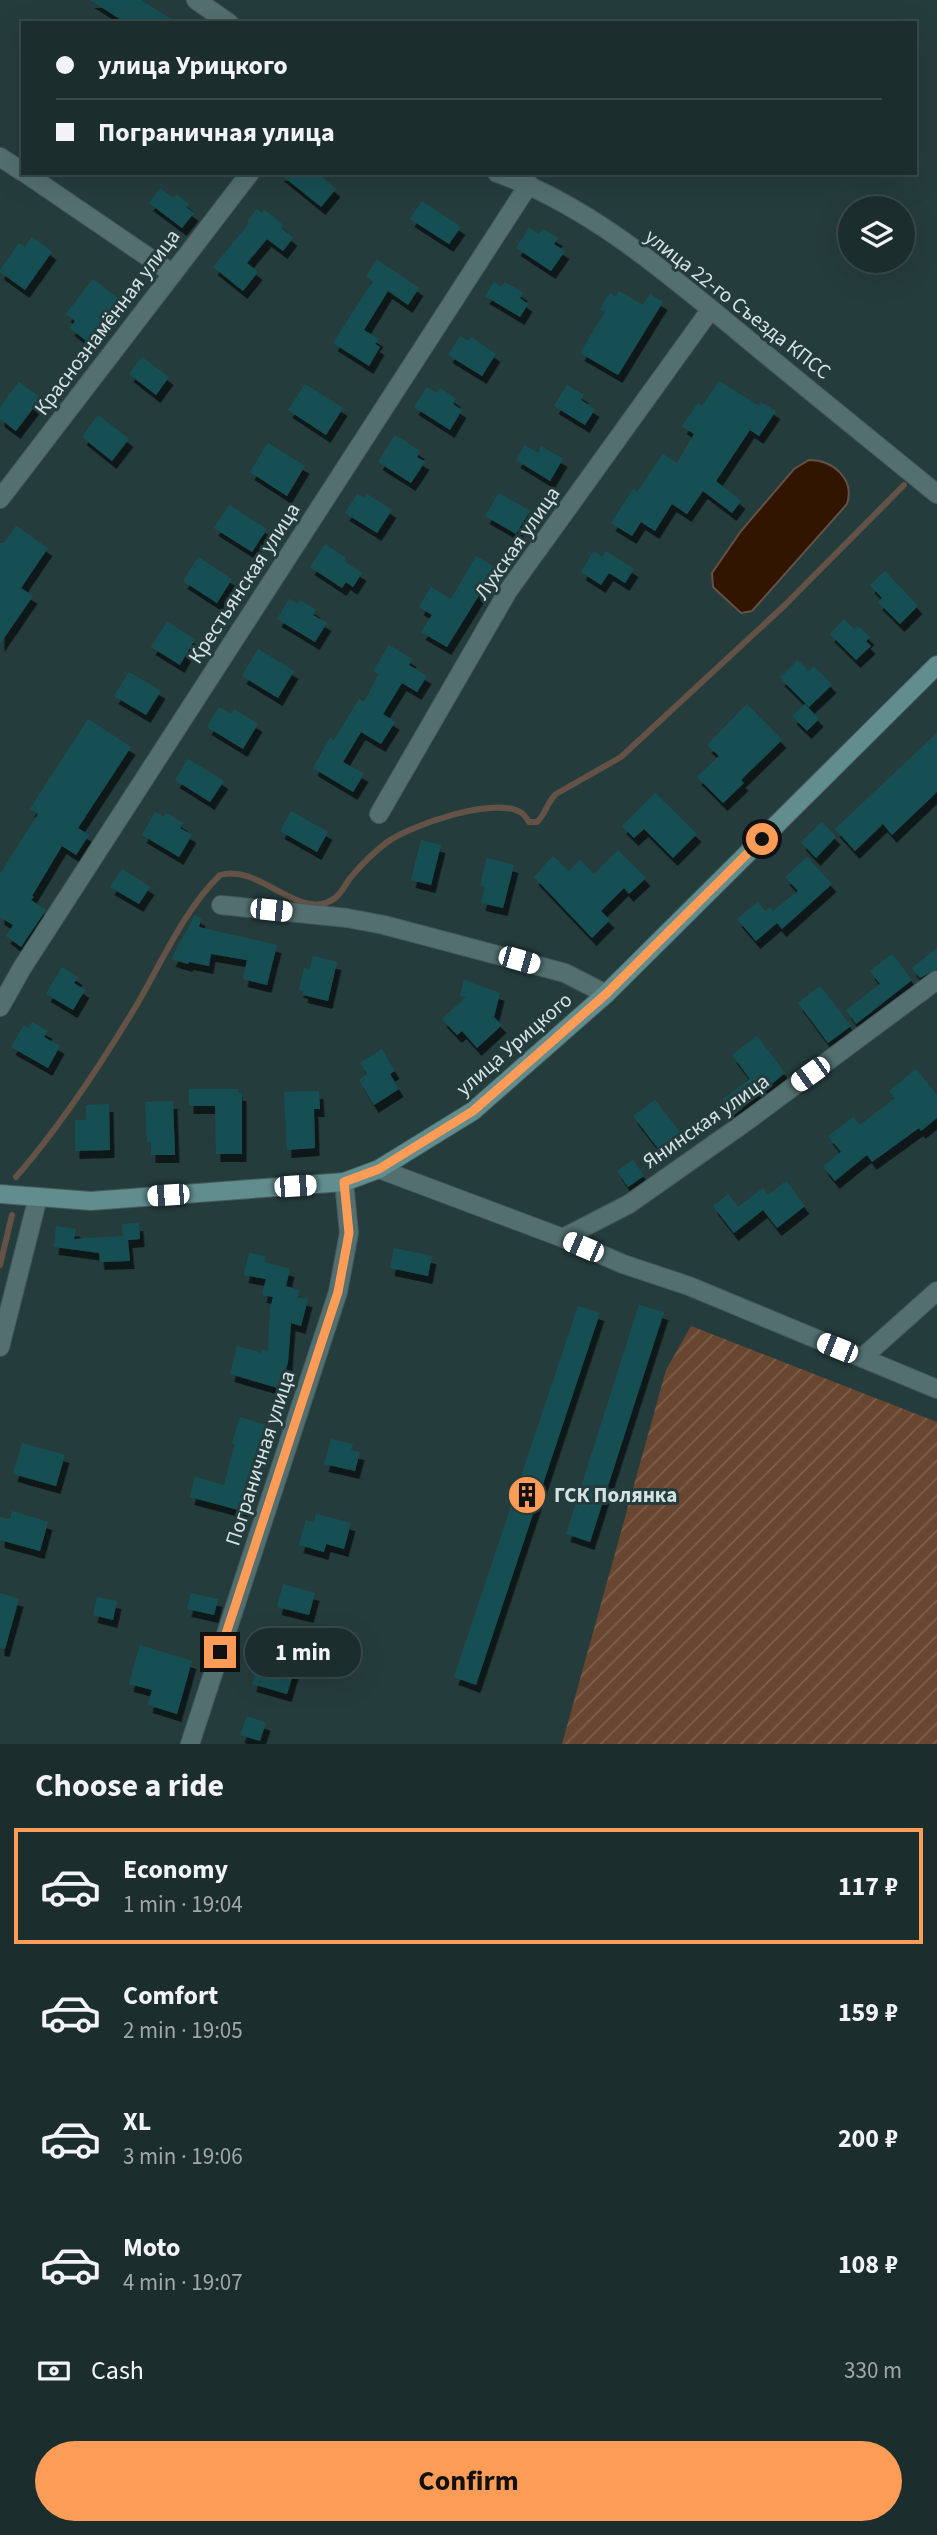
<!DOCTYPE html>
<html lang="en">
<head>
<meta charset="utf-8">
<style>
  body { margin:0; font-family:"Source Sans 3",sans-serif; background:#29393a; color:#f1f3f6; height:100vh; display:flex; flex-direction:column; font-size:26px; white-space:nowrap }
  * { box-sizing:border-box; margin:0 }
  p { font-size:23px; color:#a0a8aa }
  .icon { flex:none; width:38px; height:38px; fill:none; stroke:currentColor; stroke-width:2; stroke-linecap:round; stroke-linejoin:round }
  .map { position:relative; height:1744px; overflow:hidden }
  .drawer { display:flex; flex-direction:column; background:#1c2d2e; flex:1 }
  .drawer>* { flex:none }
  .top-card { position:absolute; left:21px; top:21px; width:896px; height:154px; border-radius:0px; box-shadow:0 7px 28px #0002,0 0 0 2px #3a494a; display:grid; align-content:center; height:154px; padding:0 35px; background:#1c2d2e }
  .fabs { position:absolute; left:838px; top:196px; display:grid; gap:14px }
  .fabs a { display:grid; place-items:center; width:77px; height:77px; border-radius:50%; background:#1c2d2e; box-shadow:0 7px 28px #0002,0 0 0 2px #3a494a; font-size:35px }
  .end { position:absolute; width:32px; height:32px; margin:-16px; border:9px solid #fd9c56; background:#111; box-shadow:0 0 0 4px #111 }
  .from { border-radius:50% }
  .bubble { position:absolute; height:49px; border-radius:24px; background:#1c2d2e; box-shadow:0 7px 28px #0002,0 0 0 2px #3a494a; font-size:23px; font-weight:700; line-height:49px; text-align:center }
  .car { position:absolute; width:21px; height:42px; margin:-21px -10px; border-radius:9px; box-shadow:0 0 5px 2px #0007; background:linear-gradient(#fff 24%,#345 0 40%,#fff 0 76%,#345 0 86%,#fff 0) }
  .top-card b { display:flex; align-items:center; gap:24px; height:66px; font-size:26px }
  .top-card b+b { border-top:2px solid #3a494a }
  .top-card i { width:18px; height:18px; background:#f1f3f6 }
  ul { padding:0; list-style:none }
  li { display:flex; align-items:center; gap:21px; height:116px; margin:0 14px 10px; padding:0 21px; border:4px solid transparent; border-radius:0px }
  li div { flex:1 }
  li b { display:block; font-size:26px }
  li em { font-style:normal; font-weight:700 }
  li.selected { border-color:#fd9c56 }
  li>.icon { width:63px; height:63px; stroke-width:1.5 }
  h2 { padding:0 35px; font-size:32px; line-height:84px }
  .pay { display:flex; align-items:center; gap:18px; height:77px; padding:0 35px; font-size:26px }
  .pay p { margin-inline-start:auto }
  .action { display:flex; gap:14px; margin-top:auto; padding:14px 35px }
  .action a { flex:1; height:80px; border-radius:42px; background:#fd9c56; color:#111; font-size:28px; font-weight:700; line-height:80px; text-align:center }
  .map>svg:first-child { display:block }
  .garden { fill:url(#garden-furrows) }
  .water { fill:#321501; stroke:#635245; stroke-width:2 }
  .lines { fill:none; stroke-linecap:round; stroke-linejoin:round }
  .stream { stroke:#635245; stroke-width:6 }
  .building { fill:#195053; filter:url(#shadow) }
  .minor-casing { stroke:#455a5b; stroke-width:20 }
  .secondary-casing { stroke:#455a5b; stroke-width:20 }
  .minor { stroke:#536f70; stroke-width:18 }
  .secondary { stroke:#618d8f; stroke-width:18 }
  .route { stroke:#fd9c56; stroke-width:9 }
  .labels { text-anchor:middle; stroke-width:6; stroke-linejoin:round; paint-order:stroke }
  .street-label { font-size:21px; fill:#d5e2e3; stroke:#253c3d }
  .poi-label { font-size:21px; font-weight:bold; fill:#d5e2e3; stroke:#253c3d; text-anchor:start }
</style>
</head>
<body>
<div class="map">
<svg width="937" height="1744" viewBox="0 0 937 1744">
  <defs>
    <pattern id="garden-furrows" width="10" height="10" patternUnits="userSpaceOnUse" patternTransform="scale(1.75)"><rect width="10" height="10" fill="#68462f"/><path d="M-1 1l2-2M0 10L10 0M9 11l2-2" fill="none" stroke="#7d604d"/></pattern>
    <filter id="shadow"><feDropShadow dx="4.5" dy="8" stdDeviation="0" flood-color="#0009"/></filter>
  </defs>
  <rect width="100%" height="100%" fill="#253c3d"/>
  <path class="garden" d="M691 1326 937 1422V1744H562L666 1370Z"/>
  <path class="water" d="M809 460C833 460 855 479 847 504L752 611 741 613 713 587 712 573 741 531 794 469Z"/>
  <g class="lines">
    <path class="stream" d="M16 1177C63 1123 102 1063 139 1001 163 959 185 909 220 875 260 863 300 924 335 898 342 893 346 883 351 877 361 865 373 853 386 843 408 826 498 794 523 814 525 816 527 819 529 822H537C546 814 547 802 556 794L621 757 784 606 904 485
      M0 1265 12 1215"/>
  </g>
  <path class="building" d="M90 0H141L177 23H126Z
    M279 173H317L336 189 321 207Z
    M160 188 173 198 176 194 189 204 186 207 194 213 182 228 149 203Z
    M422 201 461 227 449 244 410 219Z
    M257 209 262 213 264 210 271 215 283 225 281 228 293 238 283 251 267 239 247 263 258 272 243 291 213 267 249 224 247 222Z
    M529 228 539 234 543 229 558 238 554 244 565 251 551 271 516 248Z
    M32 237 52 252 25 290 0 272V270L19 243 25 247Z
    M377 260 419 288 408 305 388 291 364 330 379 339 375 344 380 347 369 366 333 343 373 281 366 276Z
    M93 279 122 301 90 344 70 328 75 321 66 314Z
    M494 282 501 287 505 282 523 293 520 298 528 304 520 317 485 296Z
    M619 291 643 305 650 294 663 302 618 375 580 353 605 312 600 309 610 293 616 297Z
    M460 336 468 341 471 337 496 354 482 376 448 355Z
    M142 357 169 377 156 395 129 374Z
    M719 381 759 406 761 402 776 411 759 436 750 430 716 481 741 501 732 513 703 491 687 514 672 504 655 531 641 522 632 536 611 523 633 489 637 492 663 454 677 463 694 434 682 426 698 403 702 406Z
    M19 382 41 398 16 431 0 419V407Z
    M305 384 343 408 326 435 288 410Z
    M567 385 584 395 581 400 595 409 585 425 554 406Z
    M427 387 437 393 440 388 456 399 453 404 462 410 450 430 414 407Z
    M98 415 129 439 112 461 82 437Z
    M395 435 420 451 417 457 425 462 411 483 378 462Z
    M268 443 305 466 287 496 250 472Z
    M525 445 538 453 541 446 563 459 550 481 516 460Z
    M499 493 530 511 516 534 485 516Z
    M357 494 364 498 367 494 392 510 377 533 345 513Z
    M229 505 267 529 252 552 214 528Z
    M16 526 48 548 21 588 33 596 0 644V543H4Z
    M325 544 346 558 344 561 362 573 353 587 346 582 342 588 310 567Z
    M594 551 602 557 606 551 634 569 625 583 609 573 601 585 581 572Z
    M476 556 496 568 447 647 421 632 432 615 419 607 431 587 451 599Z
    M198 557 232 579 217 603 183 581Z
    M885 571 918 606 900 624 878 602 882 598 870 585Z
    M289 599 297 604 300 600 316 610 313 615 327 623 315 642 277 619Z
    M844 619 854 629 858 626 870 637 866 641 871 646 856 660 830 634Z
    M167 622 195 639 180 665 151 647Z
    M389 645 412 659 409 665 427 676 417 692 402 683 383 714 395 722 381 744 361 732 343 762 364 774 353 792 313 768 330 738 334 740 359 699 364 702 379 674 373 671Z
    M258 649 294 671 278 698 242 676Z
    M798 660 809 671 814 666 832 685 809 707 780 678Z
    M129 672 161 691 146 715 114 696Z
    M747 704 782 740 741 780 744 783 723 803 697 777 719 756 707 745Z
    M805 704 819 719 807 731 792 716Z
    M219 707 231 714 234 709 258 724 243 749 207 727Z
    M88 719 131 747 78 828 89 835 76 855 62 846 32 896 34 897 31 900 46 910 21 947 6 936 13 925 0 917V874L38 814 30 809Z
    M937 733V792L892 835 883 824 855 851 835 829Z
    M188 759 224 781 210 802 175 780Z
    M655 793 697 834 673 858 644 829 634 838 622 826Z
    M291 811 328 832 317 852 280 831Z
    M155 812 164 817 166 813 183 823 180 828 192 835 179 857 142 835Z
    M822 822 836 837 816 858 801 842Z
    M421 840 441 845 431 885 411 880Z
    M618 850 646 878 629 894 624 888 601 911 610 920 592 938 534 877 553 856 569 871 580 860 594 874Z
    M807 857 832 884 782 929 777 923 756 941 737 919 758 902 765 911 770 908 773 911 798 891 785 877Z
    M487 858 514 865 503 908 481 903 485 887 480 885Z
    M122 869 150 887 139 904 110 887Z
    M195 915 201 918 199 927 277 945 267 985 243 979 247 960 211 954 209 966 189 962 188 964 171 959Z
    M937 948V969L920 978 912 968Z
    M892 954 912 980 856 1024 846 1010 880 984 870 971Z
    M313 956 337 962 328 1001 303 995 304 991 299 990 304 968 310 969Z
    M62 967 78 977 74 983 85 990 73 1010 46 994Z
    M464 980 500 993 494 1017 502 1025 477 1048 462 1031 457 1035 442 1019 466 997 460 996Z
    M820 986 851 1026 828 1043 798 1003Z
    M32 1022 48 1031 44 1037 60 1046 48 1068 11 1047 24 1025 29 1028Z
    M757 1036 785 1073 734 1115 722 1100 750 1079 732 1055Z
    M382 1049 395 1071 390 1074 399 1089 374 1105 359 1080 367 1074 360 1063Z
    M916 1069 937 1095V1118L921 1131 919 1128 872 1162 867 1155 835 1181 823 1166 841 1152 828 1136 853 1117 860 1125 895 1098 889 1091Z
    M189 1089H238V1093H242V1154H216L215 1106H189Z
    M319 1091 320 1109H314L315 1148 287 1150 284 1092Z
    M655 1100 682 1135 660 1151 633 1116Z
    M173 1101 175 1155H151V1142H147L145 1102Z
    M109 1104 110 1150 75 1151V1120H86V1105Z
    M633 1160 644 1176 628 1187 617 1171Z
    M786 1181 805 1206 777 1228 763 1210 734 1233 713 1206 728 1194 738 1207 763 1188 768 1195Z
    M139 1223 140 1239 128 1240 130 1261 100 1262 99 1253 54 1247 56 1226 76 1229 74 1239 123 1236 122 1224Z
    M394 1248 432 1256 428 1276 390 1268Z
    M249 1253 265 1256 264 1262 290 1269 286 1286 299 1290 298 1297 308 1299 301 1326 291 1323 288 1362 281 1389 230 1374 237 1346 261 1353 263 1349 268 1351 270 1310 273 1297 262 1295 266 1279 244 1275Z
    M639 1305 664 1312 590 1542 566 1534Z
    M578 1306 600 1313 476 1685 454 1677Z
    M240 1417 265 1425 242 1511 190 1497 195 1477 224 1485 235 1444 232 1443Z
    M331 1439 353 1444 351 1450 360 1452 355 1471 324 1464Z
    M22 1443 65 1455 56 1486 13 1474Z
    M12 1511 48 1522 40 1551 0 1540V1517L10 1519Z
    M316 1514 351 1523 344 1549 326 1544 324 1552 299 1545 306 1520 314 1523Z
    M283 1584 315 1593 309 1615 277 1607Z
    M0 1593 19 1599 5 1649 0 1648Z
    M191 1593 218 1599 214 1615 187 1609Z
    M97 1597 117 1601 113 1620 93 1615Z
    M140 1645 192 1661 177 1714 148 1705 152 1690 129 1684Z
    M260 1654 296 1665 287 1694 252 1684Z
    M247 1716 266 1723 260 1741 240 1735Z"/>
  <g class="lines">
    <g class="minor-casing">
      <path id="minor" d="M196 0 229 23
        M0 157 23 172
        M25 173 173 274
        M497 173C587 204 667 273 740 333 805 387 871 440 937 494
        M0 499 250 173
        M379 814 508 591 711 309
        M221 905 347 918 384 925 565 973 606 994
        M0 1007 22 968 529 184
        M379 1169 563 1238 623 1264 689 1286 937 1389
        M563 1238 629 1204 747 1121 937 980
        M0 1347 38 1197
        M862 1358 937 1291
        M190 1744 338 1292 349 1233 344 1182"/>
    </g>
    <g class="secondary-casing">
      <path id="secondary" d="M0 1194 91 1201 344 1182 379 1169 473 1111 606 994 937 665"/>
    </g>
    <use href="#minor" class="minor"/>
    <use href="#secondary" class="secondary"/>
  </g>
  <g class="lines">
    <path class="route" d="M220 1652 338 1292 349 1233 344 1182 379 1169 473 1111 606 994 762 839"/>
  </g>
  <defs>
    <g id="building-disc" transform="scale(2.0125)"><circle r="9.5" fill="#fd9c56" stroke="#253c3d"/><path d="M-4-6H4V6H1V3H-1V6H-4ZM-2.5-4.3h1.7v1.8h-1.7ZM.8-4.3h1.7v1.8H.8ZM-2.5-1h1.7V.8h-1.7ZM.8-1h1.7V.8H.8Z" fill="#111"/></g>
  </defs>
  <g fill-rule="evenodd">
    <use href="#building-disc" x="527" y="1495"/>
  </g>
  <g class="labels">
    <g class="street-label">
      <text transform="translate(738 304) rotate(38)" y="7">улица 22-го Съезда КПСС</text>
      <text transform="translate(107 322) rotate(-53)" y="7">Краснознамённая улица</text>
      <text transform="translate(517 543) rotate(-55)" y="7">Лухская улица</text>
      <text transform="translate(244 583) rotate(-57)" y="7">Крестьянская улица</text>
      <text transform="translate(514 1044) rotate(-41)" y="7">улица Урицкого</text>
      <text transform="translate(706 1121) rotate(-35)" y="7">Янинская улица</text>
      <text transform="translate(260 1458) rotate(-72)" y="7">Пограничная улица</text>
    </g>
    <g class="poi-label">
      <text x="554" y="1502">ГСК Полянка</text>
    </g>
  </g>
</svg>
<div class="fabs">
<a><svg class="icon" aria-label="layers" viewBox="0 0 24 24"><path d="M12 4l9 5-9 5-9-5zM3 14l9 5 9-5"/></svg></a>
</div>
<i class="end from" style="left:762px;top:839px"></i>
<i class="end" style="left:220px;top:1652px"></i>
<div class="bubble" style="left:245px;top:1628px;width:116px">1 min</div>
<i class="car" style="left:271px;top:910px;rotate:96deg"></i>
<i class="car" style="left:519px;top:960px;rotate:106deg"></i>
<i class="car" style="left:810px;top:1074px;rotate:234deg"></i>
<i class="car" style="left:295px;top:1186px;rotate:86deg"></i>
<i class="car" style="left:168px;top:1195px;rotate:266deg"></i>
<i class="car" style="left:583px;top:1247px;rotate:293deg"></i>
<i class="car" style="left:837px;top:1348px;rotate:292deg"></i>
<div class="top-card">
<b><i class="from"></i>улица Урицкого</b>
<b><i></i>Пограничная улица</b>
</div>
</div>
<section class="drawer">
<h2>Choose a ride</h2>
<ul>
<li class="selected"><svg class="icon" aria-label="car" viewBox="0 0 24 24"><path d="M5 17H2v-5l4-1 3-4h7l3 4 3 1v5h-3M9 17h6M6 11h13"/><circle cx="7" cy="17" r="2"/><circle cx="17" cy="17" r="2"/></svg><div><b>Economy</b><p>1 min · 19:04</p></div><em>117 ₽</em></li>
<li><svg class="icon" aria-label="car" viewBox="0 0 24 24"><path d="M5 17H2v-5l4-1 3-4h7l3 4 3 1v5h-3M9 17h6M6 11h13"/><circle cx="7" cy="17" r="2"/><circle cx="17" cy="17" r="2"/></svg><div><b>Comfort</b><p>2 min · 19:05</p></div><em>159 ₽</em></li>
<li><svg class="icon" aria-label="car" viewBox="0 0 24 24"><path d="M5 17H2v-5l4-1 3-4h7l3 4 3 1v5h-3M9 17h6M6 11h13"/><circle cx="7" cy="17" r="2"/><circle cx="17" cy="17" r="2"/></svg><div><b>XL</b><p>3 min · 19:06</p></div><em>200 ₽</em></li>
<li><svg class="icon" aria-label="car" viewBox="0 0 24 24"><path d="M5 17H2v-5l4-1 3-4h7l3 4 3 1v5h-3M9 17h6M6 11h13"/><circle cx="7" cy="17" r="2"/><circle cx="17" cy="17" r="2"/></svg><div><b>Moto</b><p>4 min · 19:07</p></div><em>108 ₽</em></li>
</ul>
<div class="pay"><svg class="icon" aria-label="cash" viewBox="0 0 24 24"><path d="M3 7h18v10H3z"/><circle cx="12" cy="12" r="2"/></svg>Cash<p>330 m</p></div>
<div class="action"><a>Confirm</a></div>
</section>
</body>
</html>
